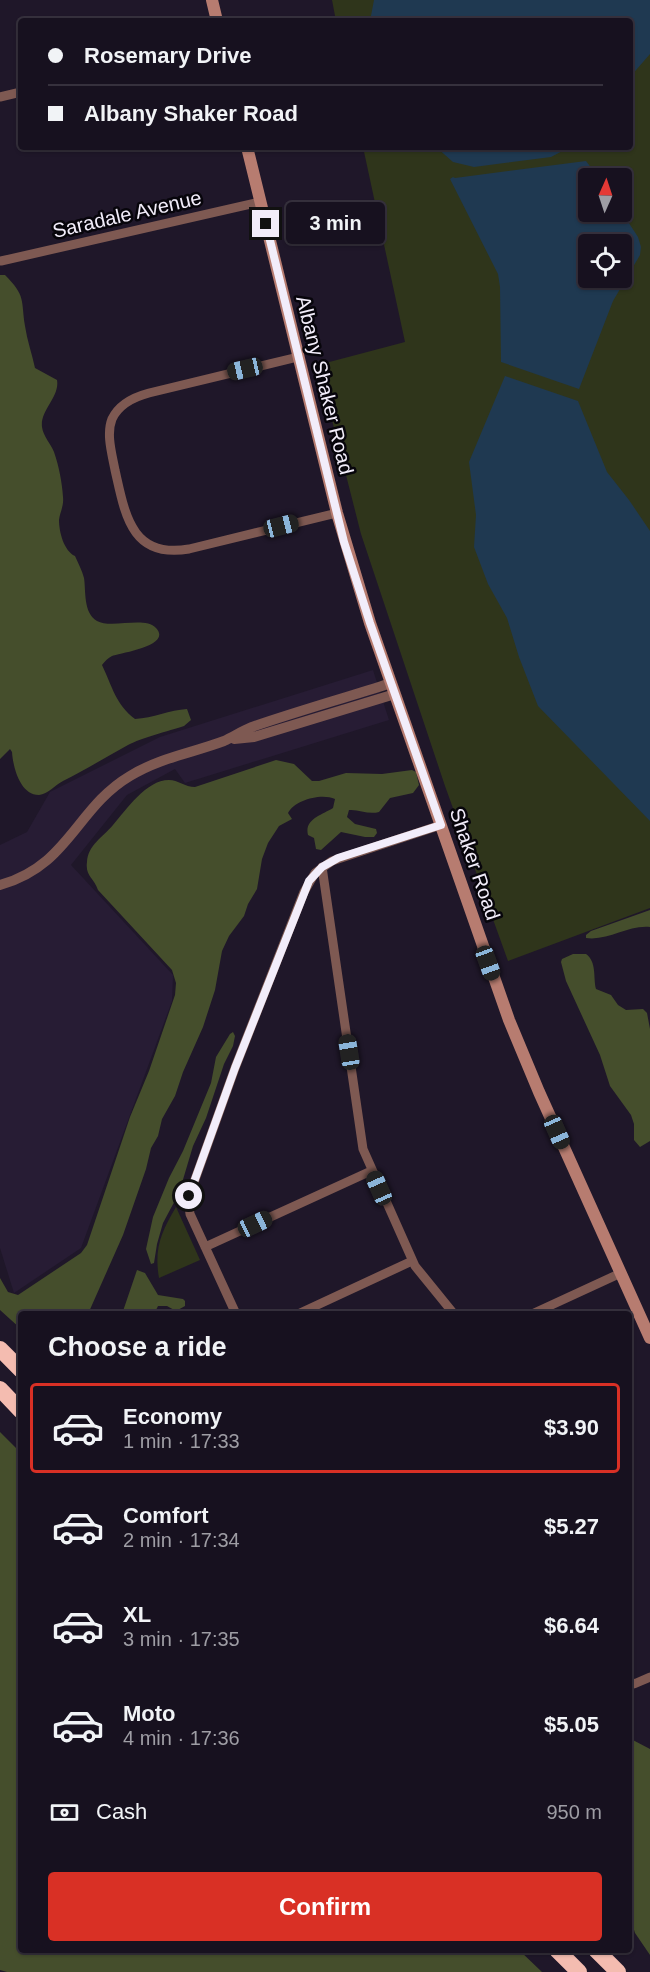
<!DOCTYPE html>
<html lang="en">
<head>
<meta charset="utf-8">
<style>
  body { margin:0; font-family:Arial,sans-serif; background:#201a28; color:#f1f3f6; height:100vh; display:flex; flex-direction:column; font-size:22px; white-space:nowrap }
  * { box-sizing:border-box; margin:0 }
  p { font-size:20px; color:#9e9da4 }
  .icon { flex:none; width:33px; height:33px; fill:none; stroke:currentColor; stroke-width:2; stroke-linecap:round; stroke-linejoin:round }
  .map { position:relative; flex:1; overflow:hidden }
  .panel { position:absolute; left:18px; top:1311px; width:614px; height:642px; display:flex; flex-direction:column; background:#17111f; border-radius:6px; box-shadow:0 2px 4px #0004,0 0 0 2px #36313d }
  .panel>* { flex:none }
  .guide { position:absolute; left:18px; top:18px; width:615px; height:132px; border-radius:6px; box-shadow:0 2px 4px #0004,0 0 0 2px #36313d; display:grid; align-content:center; height:132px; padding:0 30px; background:#17111f }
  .needle { width:39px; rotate:3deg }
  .controls { position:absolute; left:578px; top:168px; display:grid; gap:12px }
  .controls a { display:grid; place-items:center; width:54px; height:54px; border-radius:6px; background:#17111f; box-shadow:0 2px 4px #0004,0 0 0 2px #36313d; font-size:30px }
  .end { position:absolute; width:27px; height:27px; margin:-14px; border:8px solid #f2edfa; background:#111; box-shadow:0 0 0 3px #111 }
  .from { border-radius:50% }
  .bubble { position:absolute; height:42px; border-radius:6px; background:#17111f; box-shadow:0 2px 4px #0004,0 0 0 2px #36313d; font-size:20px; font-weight:700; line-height:42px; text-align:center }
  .car { position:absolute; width:18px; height:36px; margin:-18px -9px; border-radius:8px; box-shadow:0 0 4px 2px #0007; background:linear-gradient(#222 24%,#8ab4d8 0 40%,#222 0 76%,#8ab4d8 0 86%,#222 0) }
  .guide b { display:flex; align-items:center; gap:21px; height:57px; font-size:22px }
  .guide b+b { border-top:2px solid #36313d }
  .guide i { width:15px; height:15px; background:#f1f3f6 }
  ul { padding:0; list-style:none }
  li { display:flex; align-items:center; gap:18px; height:90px; margin:0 12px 9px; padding:0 18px; border:3px solid transparent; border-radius:6px }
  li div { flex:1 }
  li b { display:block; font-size:22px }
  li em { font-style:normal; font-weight:700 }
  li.active { border-color:#d93025 }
  li>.icon { width:54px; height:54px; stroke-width:1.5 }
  h2 { padding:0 30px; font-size:27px; line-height:72px }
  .pay { display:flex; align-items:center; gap:15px; height:66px; padding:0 30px; font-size:22px }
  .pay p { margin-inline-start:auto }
  .primary-button { display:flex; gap:12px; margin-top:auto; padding:12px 30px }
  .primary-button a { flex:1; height:69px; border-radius:6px; background:#d93025; color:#fff; font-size:24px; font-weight:700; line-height:69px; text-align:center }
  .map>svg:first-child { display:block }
  .built { fill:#271c34 }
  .green { fill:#2f351b; fill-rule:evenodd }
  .forest { fill:#454e2c }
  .water { fill:#1f3951; fill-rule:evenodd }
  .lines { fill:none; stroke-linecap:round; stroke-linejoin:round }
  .minor { stroke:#7e5952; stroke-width:9 }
  .tertiary { stroke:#7e5952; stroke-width:10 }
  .secondary { stroke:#b77c70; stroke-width:12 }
  .motorway { stroke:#f4bcb0; stroke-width:16 }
  .route { stroke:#f2edfa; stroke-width:8 }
  .labels { text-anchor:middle; stroke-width:5; stroke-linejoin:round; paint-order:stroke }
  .street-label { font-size:20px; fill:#f2edfa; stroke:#07050b }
</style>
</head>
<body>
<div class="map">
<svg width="650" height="1972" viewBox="0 0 650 1972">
  <rect width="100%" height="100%" fill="#1f1729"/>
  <path class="built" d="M373 670 389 720 185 783 175 769 127 795 71 865 173 975 172 1001 81 1248 14 1293 0 1248V845L27 832 50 792 160 737Z"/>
  <path class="green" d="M332 0H650V908L508 961 445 786 361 534 318 365 405 342 363 147H630V21H336ZM588 178H621V212H588ZM588 244H621V278H588Z
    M176 1207 200 1260 159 1278C154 1249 161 1232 176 1207Z"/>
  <path class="forest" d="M0 275H5C26 296 21 300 25 326 27 340 32 354 35 368L57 380C60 397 40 410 42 427 43 436 51 444 54 452 59 466 62 483 63 497 64 506 60 512 59 520 59 532 64 551 75 556 78 563 82 570 84 578 86 590 83 613 97 621 111 629 145 616 156 628 173 646 119 653 112 656 108 658 105 661 102 665 112 686 116 705 135 719 153 718 170 710 187 709L191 720 184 726C169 731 141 738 128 745 106 757 85 770 63 781 55 785 48 794 39 795 20 795 13 767 12 752L10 749 0 759Z
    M276 760 294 764 312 781H319L346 773 382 774 412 770 416 772 419 785 413 793 390 798 379 812C368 815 359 809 349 810L347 817 355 824 376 829 377 833 374 837H365L341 832 321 850 316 849 314 838 308 835C304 819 322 815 333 808L335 799C321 793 295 800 288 813L292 819 279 826 268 843 262 859 257 889 248 904 244 916 229 936 222 951 215 990 203 1027 183 1072 175 1096 162 1119 158 1136 151 1148 146 1169 123 1235 88 1314H21V1329L0 1310V1278L8 1292 18 1295 81 1253 87 1245 130 1117 149 1071 175 995 176 983 172 970 98 890C94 878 85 876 87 862 88 845 103 837 113 825 126 810 146 780 169 780 178 780 185 787 195 787Z
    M650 910V927C627 925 609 941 586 938V935L591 931Z
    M586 954C597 962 593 977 596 989L611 995 618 1005 626 1010 643 1009 647 1013 650 1029V1141L640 1147 634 1140V1124L631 1115 610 1086 600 1055 566 981 561 962 562 959 573 954Z
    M233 1032 235 1036 233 1046 224 1064 206 1118 193 1146 179 1193 163 1223 157 1244 154 1263 151 1264 146 1249 153 1217 169 1178 183 1151 211 1083 216 1057 230 1034Z
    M137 1270 145 1273 158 1295 183 1299 185 1301V1306L176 1311 167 1306H158L154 1314H122Z
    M0 1432 21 1453V1950H519L542 1972H7L0 1970Z
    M629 1738 650 1749V1955L635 1933 629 1914Z"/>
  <path class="water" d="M374 0H650V54L630 77V21H370Z
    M436 147H570L551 157 474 167 453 162Z
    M586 161 599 178H588V212L621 211 638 237 641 247 640 255 613 301 579 389 501 362 500 287 498 274 450 179 453 177 455 178ZM621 244V278H588V244Z
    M505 376 578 401 607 472 629 500 650 531V821L538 706 519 657 507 618 488 584 474 547 476 515 469 462Z"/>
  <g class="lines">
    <path class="minor" d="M0 97 21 92
      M1 261 260 202
      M298 357 149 393C134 397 119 404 112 419 106 434 112 454 115 470 125 514 131 559 189 549L337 513
      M322 867 363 1149 415 1266 454 1314
      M205 1247 371 1171
      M236 1314 190 1214 188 1199 235 1068 304 892 315 873 332 861 441 825
      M298 1314 412 1261
      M532 1314 621 1273
      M628 1680 634 1684 650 1677"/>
    <path class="tertiary" d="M234 739 254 737 395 694
      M0 885C69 866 76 808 130 776 159 758 192 753 224 741 233 737 242 731 252 727 298 711 345 698 391 683"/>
    <path class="secondary" d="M212 0 217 21
      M247 147 337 513 370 623 509 1020 539 1092 650 1338"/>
    <path class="motorway" d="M0 1349 21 1370
      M0 1389 21 1411
      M557 1950 579 1972
      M596 1950 618 1972"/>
  </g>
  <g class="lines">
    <path class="route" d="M189 1196 235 1068 309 881 322 867 338 858 441 825 370 623 344 542 266 224"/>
  </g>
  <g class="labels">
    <g class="street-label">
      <text transform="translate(127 214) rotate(-13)" y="7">Saradale Avenue</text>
      <text transform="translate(325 385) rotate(76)" y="7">Albany Shaker Road</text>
      <text transform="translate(475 864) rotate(71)" y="7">Shaker Road</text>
    </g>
  </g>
</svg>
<div class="controls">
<a><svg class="needle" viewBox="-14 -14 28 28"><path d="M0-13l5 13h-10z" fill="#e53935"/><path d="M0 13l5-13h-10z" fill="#9e9da4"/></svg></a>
<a><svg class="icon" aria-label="locate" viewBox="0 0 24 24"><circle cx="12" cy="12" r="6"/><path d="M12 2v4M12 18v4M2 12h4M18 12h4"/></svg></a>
</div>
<i class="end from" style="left:189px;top:1196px"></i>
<i class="end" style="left:266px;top:224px"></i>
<div class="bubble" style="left:286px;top:202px;width:99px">3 min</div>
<i class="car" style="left:245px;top:369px;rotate:257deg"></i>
<i class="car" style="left:281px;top:526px;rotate:76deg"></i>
<i class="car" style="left:488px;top:963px;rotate:160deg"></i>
<i class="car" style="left:349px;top:1052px;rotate:351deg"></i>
<i class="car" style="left:557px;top:1132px;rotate:156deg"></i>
<i class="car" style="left:379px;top:1188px;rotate:336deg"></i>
<i class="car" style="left:255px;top:1224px;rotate:65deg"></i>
<div class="guide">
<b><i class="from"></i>Rosemary Drive</b>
<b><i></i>Albany Shaker Road</b>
</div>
<section class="panel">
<h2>Choose a ride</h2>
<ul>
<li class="active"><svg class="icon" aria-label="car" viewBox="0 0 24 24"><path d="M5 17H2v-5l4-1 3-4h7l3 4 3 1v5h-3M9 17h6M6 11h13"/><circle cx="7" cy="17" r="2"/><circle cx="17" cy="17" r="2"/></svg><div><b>Economy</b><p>1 min · 17:33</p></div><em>$3.90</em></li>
<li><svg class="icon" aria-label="car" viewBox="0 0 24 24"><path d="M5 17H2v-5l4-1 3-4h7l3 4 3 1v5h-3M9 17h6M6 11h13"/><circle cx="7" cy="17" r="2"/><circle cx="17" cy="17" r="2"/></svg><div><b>Comfort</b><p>2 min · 17:34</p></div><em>$5.27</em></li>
<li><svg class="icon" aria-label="car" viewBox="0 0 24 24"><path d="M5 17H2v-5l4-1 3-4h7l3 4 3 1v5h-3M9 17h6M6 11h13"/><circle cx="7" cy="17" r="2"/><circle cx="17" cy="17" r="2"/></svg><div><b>XL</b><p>3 min · 17:35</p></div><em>$6.64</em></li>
<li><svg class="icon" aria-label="car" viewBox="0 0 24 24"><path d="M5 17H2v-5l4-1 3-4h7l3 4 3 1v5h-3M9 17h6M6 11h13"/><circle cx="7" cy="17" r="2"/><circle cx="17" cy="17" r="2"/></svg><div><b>Moto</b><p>4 min · 17:36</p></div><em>$5.05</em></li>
</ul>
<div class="pay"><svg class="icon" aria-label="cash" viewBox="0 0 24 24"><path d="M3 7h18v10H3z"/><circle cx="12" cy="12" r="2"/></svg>Cash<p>950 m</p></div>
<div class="primary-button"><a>Confirm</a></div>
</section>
</div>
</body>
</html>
